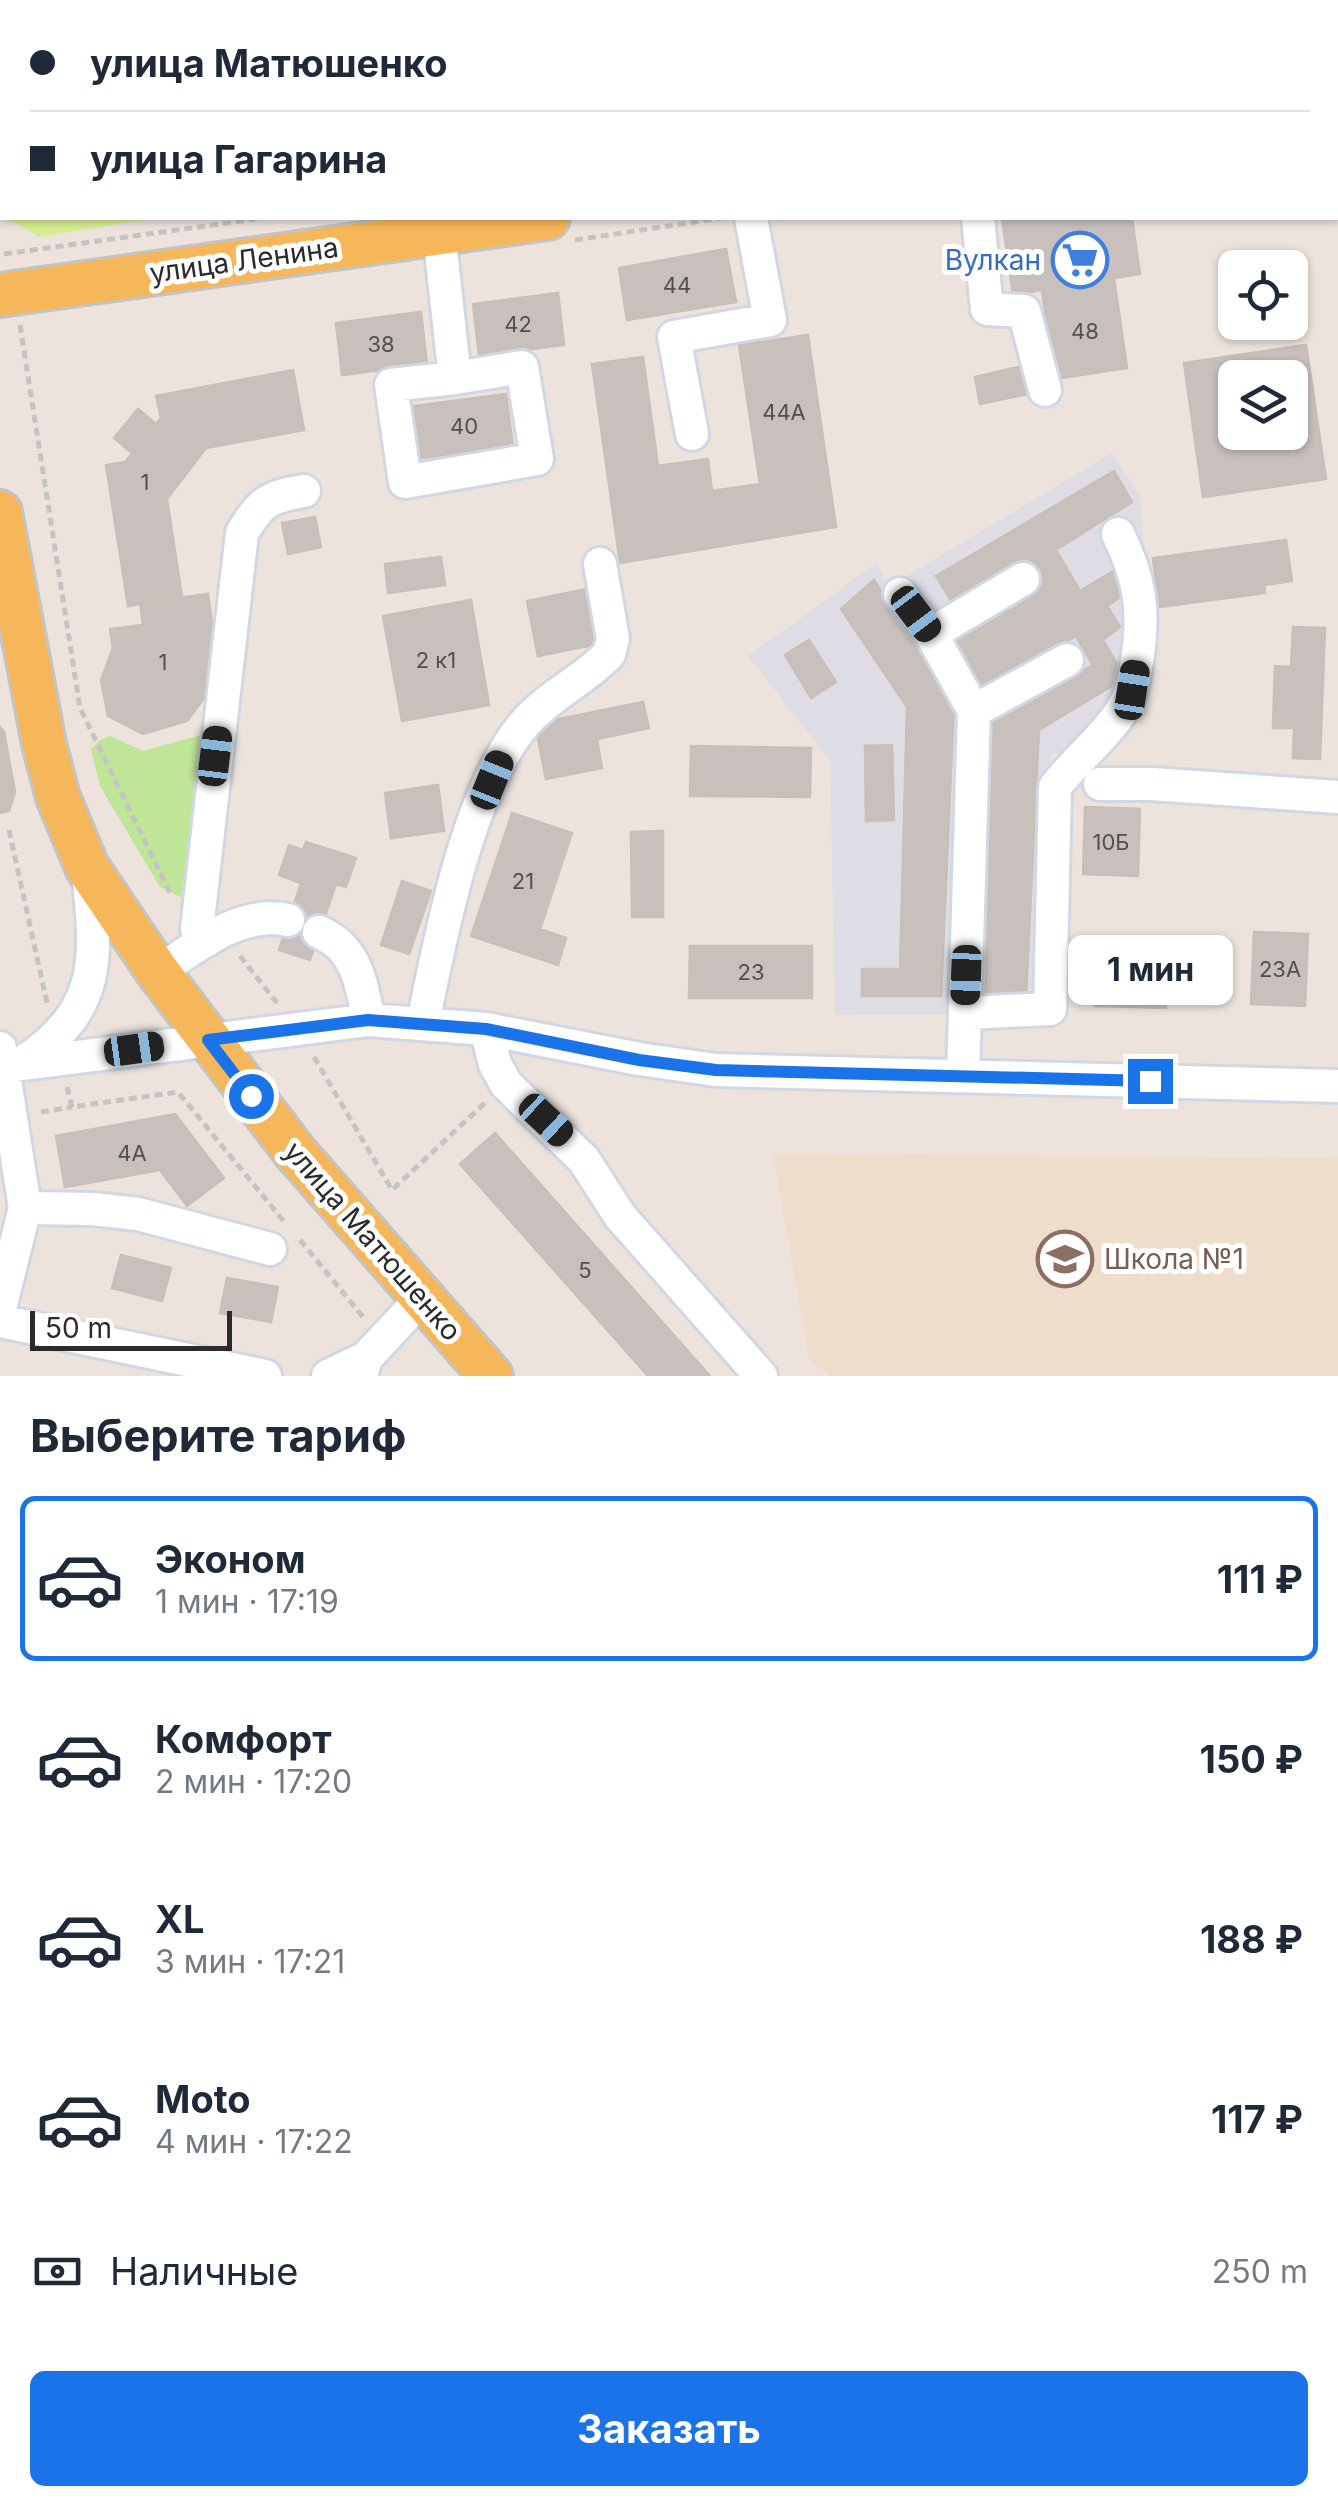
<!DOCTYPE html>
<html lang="ru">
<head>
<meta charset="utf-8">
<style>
  body { margin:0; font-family:Inter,sans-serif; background:#f2f2f3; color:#1f2937; height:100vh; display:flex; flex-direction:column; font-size:38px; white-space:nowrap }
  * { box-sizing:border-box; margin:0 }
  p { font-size:32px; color:#747a83 }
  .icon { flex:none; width:55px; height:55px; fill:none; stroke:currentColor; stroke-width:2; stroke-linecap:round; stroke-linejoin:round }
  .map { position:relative; height:1376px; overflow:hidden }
  .panel { display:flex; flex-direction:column; background:#fff; flex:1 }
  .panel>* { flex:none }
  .top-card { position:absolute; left:0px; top:0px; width:1340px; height:220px; box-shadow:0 2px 8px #0004; display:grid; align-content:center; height:220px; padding:0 30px; background:#fff }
  .buttons { position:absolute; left:1218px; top:250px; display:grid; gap:20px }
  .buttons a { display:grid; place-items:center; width:90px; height:90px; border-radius:15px; background:#fff; box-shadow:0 2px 8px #0004; font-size:50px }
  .scale { position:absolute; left:30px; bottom:25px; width:202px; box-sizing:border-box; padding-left:10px; border:5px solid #2b2b2b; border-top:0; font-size:28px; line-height:35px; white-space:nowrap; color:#2b2b2b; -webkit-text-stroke:8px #fff; paint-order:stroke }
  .end { position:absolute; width:45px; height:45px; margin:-22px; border:12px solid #1a73e8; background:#fff; box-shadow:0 0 0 5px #fff }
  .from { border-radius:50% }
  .bubble { position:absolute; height:70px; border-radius:15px; background:#fff; box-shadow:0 2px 8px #0004; font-size:32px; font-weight:700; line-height:70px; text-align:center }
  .car { position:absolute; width:30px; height:60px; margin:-30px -15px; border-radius:12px; box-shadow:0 0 8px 2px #0007; background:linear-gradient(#222 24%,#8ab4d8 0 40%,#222 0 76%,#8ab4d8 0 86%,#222 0) }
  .top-card b { display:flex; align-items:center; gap:35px; height:95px; font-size:38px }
  .top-card b+b { border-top:2px solid #e0e1e3 }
  .top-card i { width:25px; height:25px; background:#1f2937 }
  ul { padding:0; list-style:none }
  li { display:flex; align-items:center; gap:30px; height:165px; margin:0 20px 15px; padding:0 10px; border:5px solid transparent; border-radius:15px }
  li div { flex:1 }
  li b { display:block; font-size:38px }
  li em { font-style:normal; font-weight:700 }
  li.on { border-color:#1a73e8 }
  li>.icon { width:90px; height:90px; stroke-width:1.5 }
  h2 { padding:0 30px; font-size:45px; line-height:120px }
  .pay { display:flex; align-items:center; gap:25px; height:110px; padding:0 30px; font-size:38px }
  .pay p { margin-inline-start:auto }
  .button { display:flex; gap:20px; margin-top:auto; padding:20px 30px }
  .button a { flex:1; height:115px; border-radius:15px; background:#1a73e8; color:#fff; font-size:40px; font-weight:700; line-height:115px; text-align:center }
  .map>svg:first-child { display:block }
  .industrial { fill:#dedde5 }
  .education { fill:#efddcb }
  .green { fill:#bfe597 }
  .pitch { fill:#d6ed92 }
  .building { fill:#c8c0bc; stroke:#c8bfb6; stroke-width:2.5; fill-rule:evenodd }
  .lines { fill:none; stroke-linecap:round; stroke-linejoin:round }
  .minor-casing { stroke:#d1d8e4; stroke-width:38 }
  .major-casing { stroke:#c4c4c4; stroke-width:48 }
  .path { stroke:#c4c4c4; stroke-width:5; stroke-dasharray:8 5; stroke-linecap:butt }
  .minor { stroke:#fff; stroke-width:32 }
  .major { stroke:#f5b759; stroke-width:42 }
  .route { stroke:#1a73e8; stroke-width:12 }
  .labels { text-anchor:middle; stroke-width:10; stroke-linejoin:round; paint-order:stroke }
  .number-label { font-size:22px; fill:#52504f }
  .street-label { font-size:28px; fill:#2b2b2b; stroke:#fff }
  .shop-label { font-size:28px; fill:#366cbe; stroke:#fff; text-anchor:end }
  .education-label { font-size:28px; fill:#785e54; stroke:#fff; text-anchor:start }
</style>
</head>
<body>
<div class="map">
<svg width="1338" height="1376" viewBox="0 0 1338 1376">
  <rect width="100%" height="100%" fill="#ede3dc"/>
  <path class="industrial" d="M1112 453 1140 496 1146 576 1159 647 1129 738 1051 754 1038 1013 835 1015 830 760 748 656 877 563 888 587Z"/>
  <path class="education" d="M773 1154 1338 1158V1376H831L809 1360Z"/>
  <path class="green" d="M201 735 216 749 189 901 160 887 100 786 91 749 100 740 110 736 143 751Z"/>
  <path class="pitch" d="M0 0H537V2H2V216Z
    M6 218H154L40 237Z"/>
  <path class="building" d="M1002 218H1132L1140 274 1114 278 1127 368 1055 379 1042 290 1013 295Z
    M726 249 736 302 627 320 619 268Z
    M558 293 564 345 479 356 473 304Z
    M421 312 427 364 342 375 336 323Z
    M808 335 836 527 620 563 592 364 643 357 658 466 708 459 712 491 760 484 739 345Z
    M1306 345 1326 479 1203 497 1184 363ZM1235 378H1290V432H1235Z
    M1023 366 1028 394 980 404 975 377Z
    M293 370 304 430 206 448 167 499 182 597 128 606 106 465 125 462 161 418 156 396Z
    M506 394 513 447 421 458 414 406Z
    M138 409 156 424 132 453 114 438Z
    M1114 471 1132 502 1056 550 1080 591 1117 569 1129 591 1107 606 1120 627 1103 640 1125 678 1039 730 1026 996 976 998 987 726 1093 665 1076 636 978 689 950 639 1043 585 1027 558 952 602 936 576Z
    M315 517 321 547 288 554 282 523Z
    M1286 540 1292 581 1264 585 1265 593 1159 607 1153 558Z
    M441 557 445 585 388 593 385 564Z
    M874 580 954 701 941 996H862V969H900L907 707 841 609Z
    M587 589 598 644 538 656 527 601Z
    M208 594 220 677 187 721 143 734 108 716 101 680 113 648 110 629 143 625 140 603Z
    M471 600 489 705 402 721 383 616Z
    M1293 627 1325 628 1320 759 1293 758 1294 728H1273L1275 666 1291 667Z
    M809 640 836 682 811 698 785 655Z
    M643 702 649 728 597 739 602 768 546 779 535 724Z
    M0 727 4 732 15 792 9 811 0 813Z
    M892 745 894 820 866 821 865 746Z
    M691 746 811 748 810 797 690 796Z
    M438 785 444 831 391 838 385 793Z
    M1085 807 1140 809 1138 876 1083 874Z
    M512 813 572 833 540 929 566 938 558 965 471 936Z
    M663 831V917H632L631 832Z
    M306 842 356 858 346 887 336 884 310 960 279 950 301 883 279 875 289 845 303 850Z
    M402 881 431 891 409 954 381 945Z
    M1254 932 1308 934 1305 1006 1251 1004Z
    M690 946H812V998H689Z
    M1096 954 1168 957 1166 1008 1095 1006Z
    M175 1114 224 1178 187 1206 160 1170 65 1187 56 1136Z
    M495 1133 710 1376H648L460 1164Z
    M121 1255 171 1268 162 1301 112 1288Z
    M227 1278 278 1287 271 1322 220 1313Z"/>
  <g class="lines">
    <g class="minor-casing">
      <path id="minor" d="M711 0 712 2
        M978 218 987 309 1024 311 1045 390
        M439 233 455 378 391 385 405 482 537 459 522 367 455 378
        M692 434 674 337 770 320 751 218
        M900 594 931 634 974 711
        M931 634 1023 579
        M1100 784H1152L1338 797
        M319 932C357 948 361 983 369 1020
        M206 941 197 929 242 533C261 502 267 497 304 491
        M158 972C197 946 239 910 288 920
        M965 1013 1050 1009 1055 787C1075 761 1103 739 1121 712 1132 695 1134 679 1137 661 1145 612 1140 578 1118 534
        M423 1023C440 938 469 786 526 722 550 695 584 680 609 654L613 639 600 564
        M486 1029 495 1064 506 1084 584 1160 620 1216 761 1376
        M25 1061C103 1008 97 957 88 871
        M0 1067 369 1020 486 1029 639 1059 716 1070 1338 1086
        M963 1076 974 711 1067 660
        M25 1208 93 1209 138 1214 270 1249
        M0 1308 25 1208 0 1048
        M0 1321 265 1376
        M328 1376 366 1358
        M361 1376 366 1358 421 1299"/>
    </g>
    <g class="major-casing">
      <path id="major" d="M0 295 548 218
        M0 512 44 744 58 797 87 867 158 972 294 1151 491 1376"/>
    </g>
    <path class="path" d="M575 240 722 218
      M4 254 263 218
      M20 325 80 708 170 893
      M9 830 47 1003
      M240 956 277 1003
      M314 1057 392 1190 487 1101
      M67 1087 72 1107 178 1092 286 1224
      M41 1112 72 1107
      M300 1240 363 1317"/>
    <use href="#minor" class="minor"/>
    <use href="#major" class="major"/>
  </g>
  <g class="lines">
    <path class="route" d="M251 1096 208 1040 368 1020 486 1029 639 1060 716 1070 1150 1081"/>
  </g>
  <defs>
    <g id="supermarket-ring" transform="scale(2.875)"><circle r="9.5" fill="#fff" stroke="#3f7fe0" stroke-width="1.5"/><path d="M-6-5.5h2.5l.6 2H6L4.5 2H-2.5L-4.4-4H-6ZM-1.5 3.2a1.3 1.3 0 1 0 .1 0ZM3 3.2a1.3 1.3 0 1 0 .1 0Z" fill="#3f7fe0"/></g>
    <g id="school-ring" transform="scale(2.875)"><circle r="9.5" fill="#fff" stroke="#8d6e63" stroke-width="1.5"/><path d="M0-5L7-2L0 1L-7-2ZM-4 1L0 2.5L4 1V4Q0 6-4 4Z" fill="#8d6e63"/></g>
  </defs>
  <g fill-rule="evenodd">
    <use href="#supermarket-ring" x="1080" y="260"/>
    <use href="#school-ring" x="1065" y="1259"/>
  </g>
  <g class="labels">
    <g class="number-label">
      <text x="677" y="293">44</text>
      <text x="518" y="332">42</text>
      <text x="1085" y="339">48</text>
      <text x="381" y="352">38</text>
      <text x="784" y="420">44А</text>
      <text x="464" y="434">40</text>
      <text x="145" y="490">1</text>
      <text x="436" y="668">2 к1</text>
      <text x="163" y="670">1</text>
      <text x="1111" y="850">10Б</text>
      <text x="523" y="889">21</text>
      <text x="1280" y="977">23А</text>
      <text x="751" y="980">23</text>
      <text x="132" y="1161">4А</text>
      <text x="585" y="1278">5</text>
    </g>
    <g class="street-label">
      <text transform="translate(244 260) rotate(-8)" y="10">улица Ленина</text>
      <text transform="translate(373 1241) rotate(49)" y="10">улица Матюшенко</text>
    </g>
    <g class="shop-label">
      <text x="1041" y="270">Вулкан</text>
    </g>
    <g class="education-label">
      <text x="1104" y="1269">Школа №1</text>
    </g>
  </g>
</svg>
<div class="buttons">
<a><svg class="icon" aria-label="locate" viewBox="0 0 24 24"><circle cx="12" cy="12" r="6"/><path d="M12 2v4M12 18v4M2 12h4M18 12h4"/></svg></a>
<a><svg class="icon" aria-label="layers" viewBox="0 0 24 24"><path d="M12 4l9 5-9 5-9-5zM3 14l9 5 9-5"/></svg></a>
</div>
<div class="scale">50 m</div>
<i class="end from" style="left:251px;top:1096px"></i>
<i class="end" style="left:1150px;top:1081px"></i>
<div class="bubble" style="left:1068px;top:935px;width:165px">1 мин</div>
<i class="car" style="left:916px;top:614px;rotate:143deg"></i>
<i class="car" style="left:1132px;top:690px;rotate:9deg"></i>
<i class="car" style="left:215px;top:756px;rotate:7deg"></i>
<i class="car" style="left:492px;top:780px;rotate:22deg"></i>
<i class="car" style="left:966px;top:975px;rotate:182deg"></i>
<i class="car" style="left:134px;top:1049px;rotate:82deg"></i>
<i class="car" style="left:546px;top:1120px;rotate:133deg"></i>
<div class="top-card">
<b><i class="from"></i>улица Матюшенко</b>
<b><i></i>улица Гагарина</b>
</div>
</div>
<section class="panel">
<h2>Выберите тариф</h2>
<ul>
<li class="on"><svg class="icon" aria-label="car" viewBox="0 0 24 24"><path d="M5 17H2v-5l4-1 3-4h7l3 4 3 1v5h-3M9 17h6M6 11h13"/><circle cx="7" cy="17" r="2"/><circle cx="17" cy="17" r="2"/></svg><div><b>Эконом</b><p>1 мин · 17:19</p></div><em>111 ₽</em></li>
<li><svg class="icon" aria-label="car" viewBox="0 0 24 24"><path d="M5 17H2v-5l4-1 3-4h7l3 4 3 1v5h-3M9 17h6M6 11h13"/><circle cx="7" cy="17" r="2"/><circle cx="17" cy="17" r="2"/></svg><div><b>Комфорт</b><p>2 мин · 17:20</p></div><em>150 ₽</em></li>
<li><svg class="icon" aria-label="car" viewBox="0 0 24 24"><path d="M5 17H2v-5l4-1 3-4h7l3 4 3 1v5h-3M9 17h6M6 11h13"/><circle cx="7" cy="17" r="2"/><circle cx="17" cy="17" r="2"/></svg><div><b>XL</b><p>3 мин · 17:21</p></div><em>188 ₽</em></li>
<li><svg class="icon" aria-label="car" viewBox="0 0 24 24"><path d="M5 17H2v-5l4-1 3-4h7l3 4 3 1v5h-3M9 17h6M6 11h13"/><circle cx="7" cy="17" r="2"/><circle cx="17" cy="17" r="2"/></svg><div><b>Moto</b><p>4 мин · 17:22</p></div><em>117 ₽</em></li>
</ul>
<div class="pay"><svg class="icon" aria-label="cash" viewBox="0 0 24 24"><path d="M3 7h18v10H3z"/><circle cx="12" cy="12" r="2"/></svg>Наличные<p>250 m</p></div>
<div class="button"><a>Заказать</a></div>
</section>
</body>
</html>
